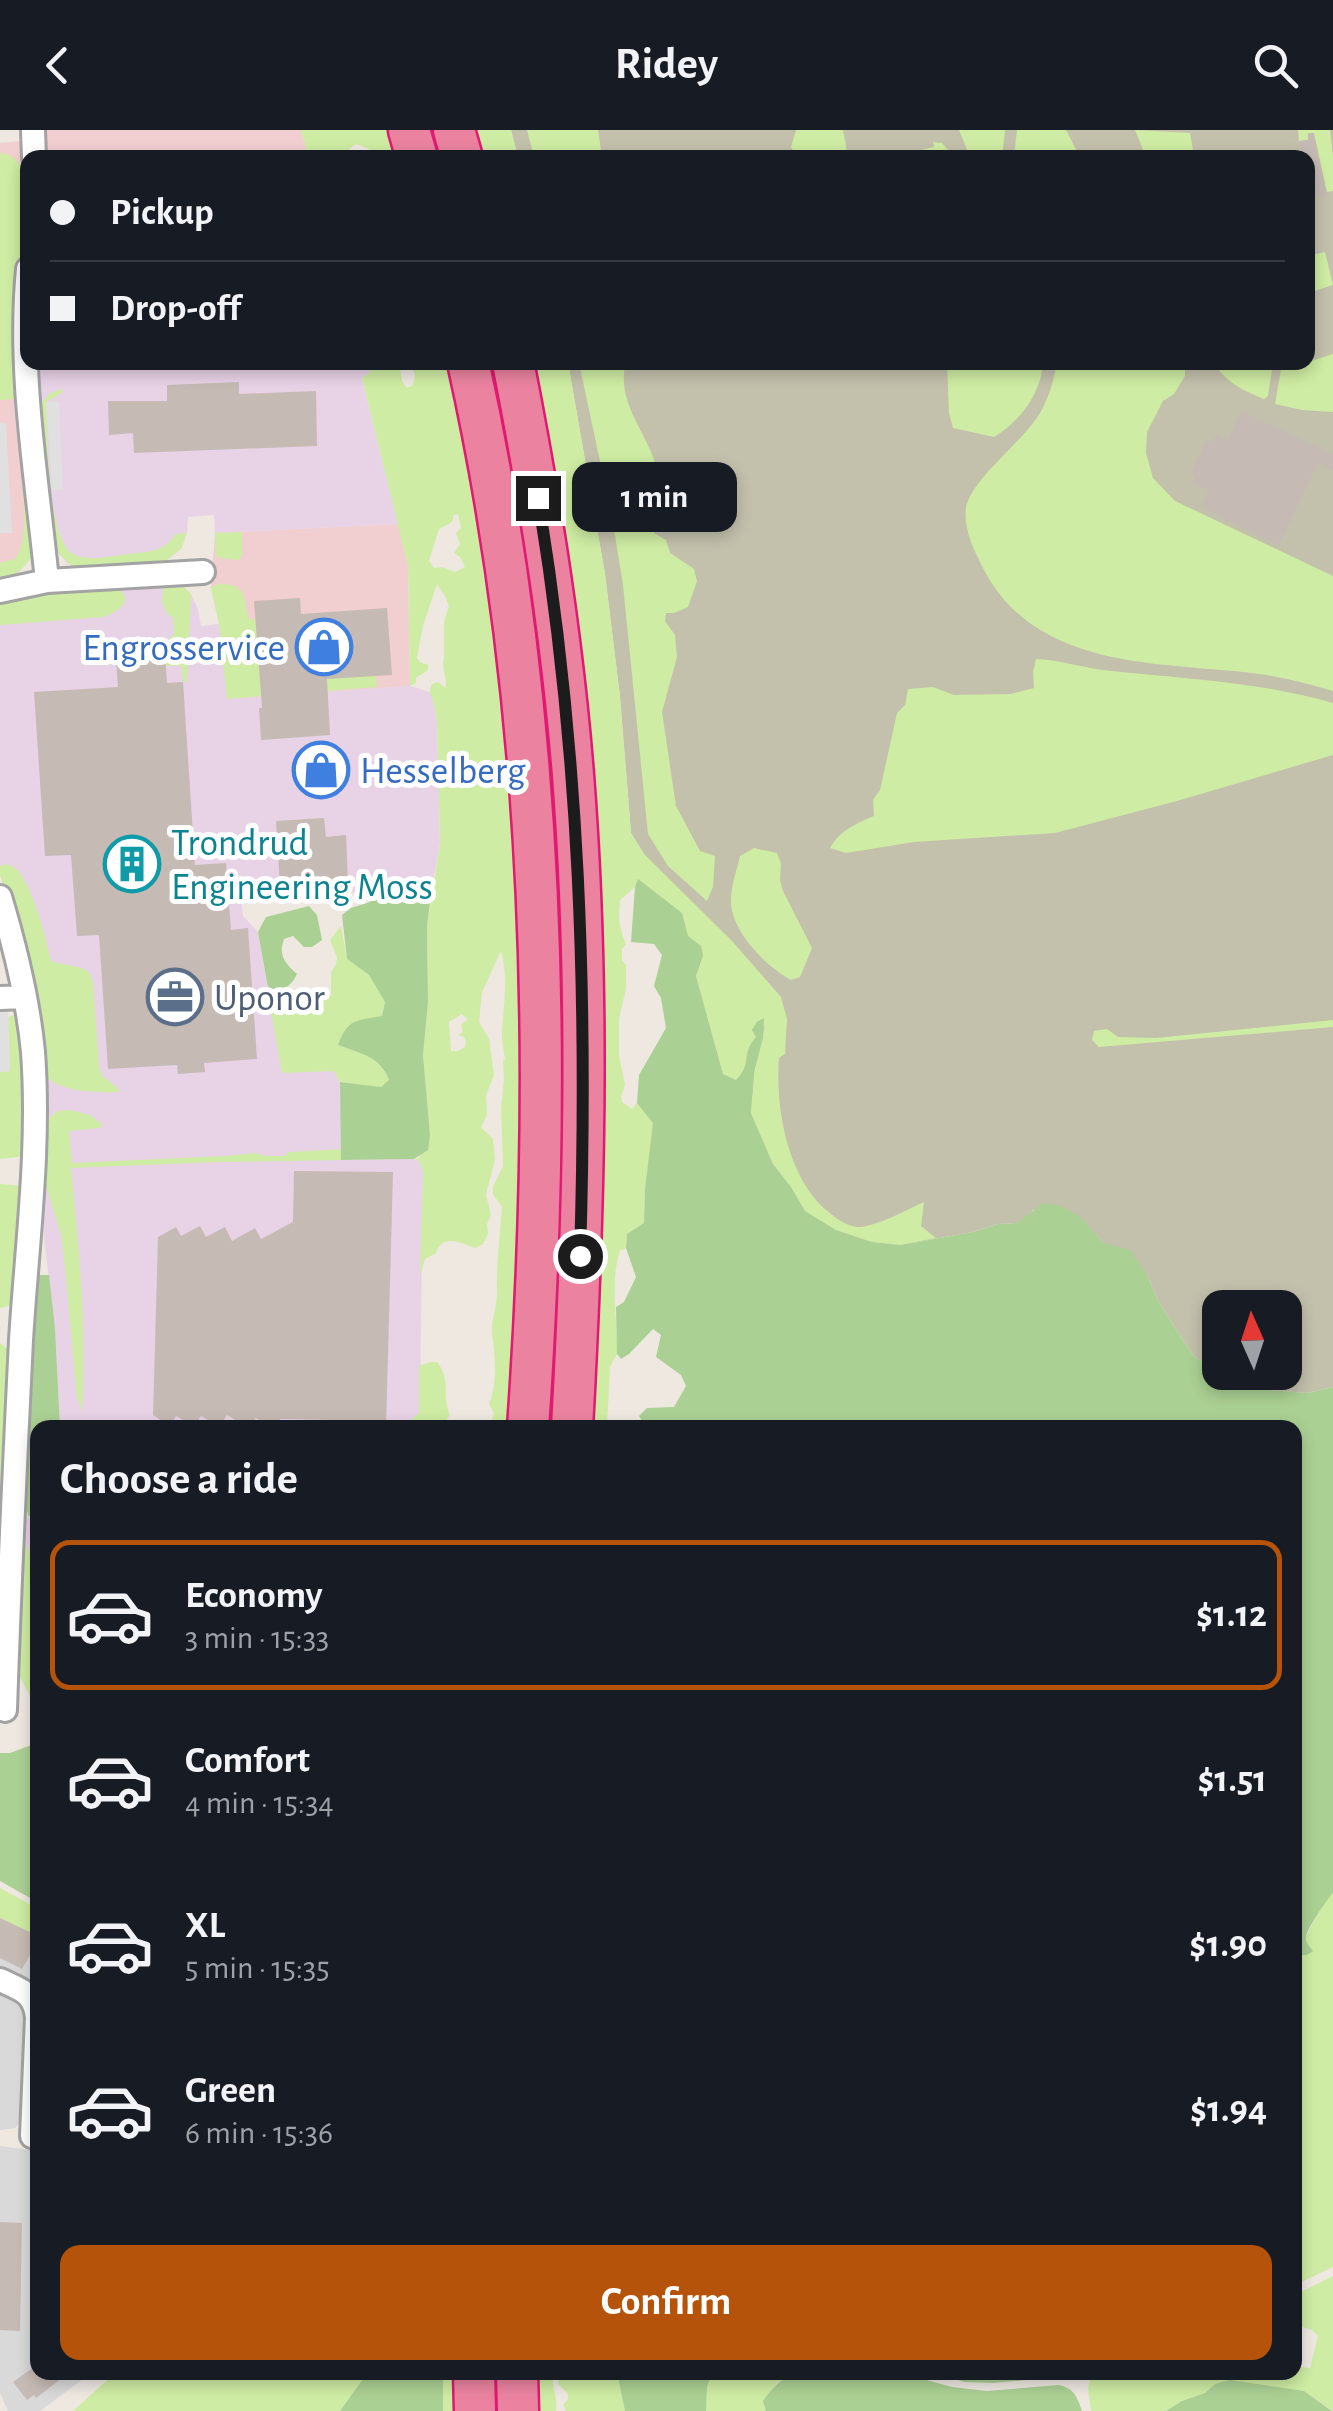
<!DOCTYPE html>
<html lang="en">
<head>
<meta charset="utf-8">
<style>
  body { margin:0; font-family:"Alegreya Sans",sans-serif; background:#20242c; color:#f1f3f6; height:100vh; display:flex; flex-direction:column; font-size:38px; white-space:nowrap }
  * { box-sizing:border-box; margin:0 }
  p { font-size:32px; color:#9ea1a6 }
  .icon { flex:none; width:55px; height:55px; fill:none; stroke:currentColor; stroke-width:2; stroke-linecap:round; stroke-linejoin:round }
  .map { position:relative; flex:1; overflow:hidden }
  .drawer { position:absolute; left:30px; top:1290px; width:1272px; height:960px; display:flex; flex-direction:column; background:#171b24; border-radius:20px; box-shadow:0 5px 15px #0003 }
  .drawer>* { flex:none }
  .hud { position:absolute; left:20px; top:20px; width:1295px; height:220px; border-radius:20px; box-shadow:0 5px 15px #0003; display:grid; align-content:center; height:220px; padding:0 30px; background:#171b24 }
  .needle { width:65px; rotate:357deg }
  .fabs { position:absolute; left:1202px; top:1160px; display:grid; gap:20px }
  .fabs a { display:grid; place-items:center; width:100px; height:100px; border-radius:20px; background:#171b24; box-shadow:0 5px 15px #0003; font-size:50px }
  .end { position:absolute; width:45px; height:45px; margin:-22px; border:12px solid #1c1c1c; background:#fff; box-shadow:0 0 0 5px #fff }
  .from { border-radius:50% }
  .bubble { position:absolute; height:70px; border-radius:20px; background:#171b24; box-shadow:0 5px 15px #0003; font-size:32px; font-weight:700; line-height:70px; text-align:center }
  .hud b { display:flex; align-items:center; gap:35px; height:95px; font-size:38px }
  .hud b+b { border-top:2px solid #363941 }
  .hud i { width:25px; height:25px; background:#f1f3f6 }
  ul { padding:0; list-style:none }
  li { display:flex; align-items:center; gap:30px; height:150px; margin:0 20px 15px; padding:0 10px; border:5px solid transparent; border-radius:20px }
  li div { flex:1 }
  li b { display:block; font-size:38px }
  li em { font-style:normal; font-weight:700 }
  li.active { border-color:#b45309 }
  li>.icon { width:90px; height:90px; stroke-width:1.5 }
  h2 { padding:0 30px; font-size:45px; line-height:120px }
  .cta { display:flex; gap:20px; margin-top:auto; padding:20px 30px }
  .cta a { flex:1; height:115px; border-radius:20px; background:#b45309; color:#fff; font-size:40px; font-weight:700; line-height:115px; text-align:center }
  header { display:flex; justify-content:space-between; align-items:center; height:130px; padding:0 30px; background:#171b24; font-size:45px; font-weight:700 }
  .map>svg:first-child { display:block }
  .residential { fill:#dad9d9 }
  .commercial { fill:#f1ced0 }
  .industrial { fill:#e8d2e6 }
  .construction { fill:#c3c1ac }
  .grass { fill:#ceeca3; fill-rule:evenodd }
  .forest { fill:#abd093 }
  .parking { fill:#e0e0e0 }
  .building { fill:#c6bab4 }
  .lines { fill:none; stroke-linecap:round; stroke-linejoin:round }
  .street-casing { stroke:#a3a3a3; stroke-width:28 }
  .highway-casing { stroke:#e11971; stroke-width:45 }
  .street { stroke:#fff; stroke-width:22 }
  .highway { stroke:#eb83a0; stroke-width:40 }
  .route { stroke:#1c1c1c; stroke-width:12 }
  .labels { text-anchor:middle; stroke-width:10; stroke-linejoin:round; paint-order:stroke }
  .shop-label { font-size:38px; fill:#366cbe; stroke:#fff; text-anchor:end }
  .culture-label { font-size:38px; fill:#0d838f; stroke:#fff; text-anchor:start }
  .service-label { font-size:38px; fill:#4e5e75; stroke:#fff; text-anchor:start }
</style>
</head>
<body>
<header><svg class="icon" aria-label="back" viewBox="0 0 24 24"><path d="M15 5l-7 7 7 7"/></svg>Ridey<svg class="icon" aria-label="search" viewBox="0 0 24 24"><circle cx="10" cy="10" r="6"/><path d="M15 15l6 6"/></svg></header>
<div class="map">
<svg width="1333" height="2281" viewBox="0 0 1333 2281">
  <rect width="100%" height="100%" fill="#eee8e1"/>
  <path class="residential" d="M0 1788 37 1806V1865L0 1842Z
    M0 1860 26 1875 25 1988 15 1998 2 2000H0Z
    M0 2016 37 2021 38 2242 91 2243 40 2281H8L0 2263Z"/>
  <path class="commercial" d="M43 0H301L309 27 43 28Z
    M22 11 25 59 16 189 31 428 19 442 0 451V13Z
    M398 394 408 436 410 556 227 569 219 494 211 457 215 403Z"/>
  <path class="industrial" d="M35 233H368L370 243 362 249 398 394 215 403 214 385 188 387 187 403 181 419 163 433 68 434 54 418Z
    M141 452 182 455 191 464 198 479 201 496 219 494 227 569 410 556 427 561 432 565 437 590 440 714 432 757 241 770 243 786 258 802 282 942 334 941 340 952 342 1030 414 1029 419 1031 423 1041 420 1276 419 1284 410 1291 408 1297H60L55 1198 44 1108 43 944 14 788 0 745V468Z
    M37 1385 38 1613 31 1615 32 1604 36 1592V1578L16 1539 18 1405 28 1386Z"/>
  <path class="construction" d="M511 0H1333V1257L1307 1263 1259 1259 1245 1255 1222 1243 1285 1242V1178H1220V1242L1194 1227 1159 1173 1147 1145 1103 1113 1082 1089 1033 1080 1028 1086 1017 1093 998 1094 973 1102 901 1115 805 1081 644 724 631 703 620 567 605 444 568 233 1308 232V28H518Z"/>
  <path class="grass" d="M301 0H389L397 27H373L371 20 356 14 343 24 341 27H309Z
    M474 0H511L518 27H482Z
    M527 0H598L602 27H534Z
    M796 0H843L848 27H797L791 17Z
    M959 0H1005L1002 27H970Z
    M1017 0H1066L1080 27H1014Z
    M1135 0 1190 3 1193 20 1192 27H1146Z
    M1298 0H1330L1333 26V61L1327 62 1315 9 1299 11Z
    M933 12 942 13 954 27H904L903 24 934 17Z
    M0 23C20 25 25 41 25 59L16 189 17 265 13 269 0 270Z
    M1325 122 1333 155 1308 163V126Z
    M1333 224V282L1302 280 1275 274 1282 234 1308 232Z
    M1216 232 1273 233 1268 266 1264 269C1244 261 1227 253 1215 235Z
    M368 233H399L402 251 407 258 413 255C418 240 412 243 409 233H449C459 282 470 332 478 382 501 516 514 653 520 789 527 959 518 1128 509 1297H490L494 1283 489 1274C498 1252 495 1226 492 1203 491 1190 497 1177 497 1164 496 1135 500 1107 502 1077L493 1064V1057L503 1036 501 978 504 949 503 932 505 929C504 922 502 912 502 904 503 878 509 847 501 821L482 862 479 892 489 909 494 945 486 965 487 985 481 997 493 1009 495 1029 486 1065 491 1085 487 1094 488 1104 483 1114 475 1118C461 1113 442 1103 436 1123L425 1129 420 1146 423 1041 419 1031 414 1029 419 1028 430 1005 423 925 428 872 427 796 440 714 437 590 432 566 429 563 432 554 438 552 445 558C448 547 443 544 443 534 443 531 444 528 444 526 445 509 441 493 449 477L446 468 437 454 423 496 417 528 420 532 428 535V540L416 548V553L410 556 408 436 362 248 370 242ZM458 384 461 398 456 403 460 414 454 423 460 427 465 437 455 442 442 437 434 438 429 431 439 399 452 392 454 385ZM462 884 468 890 461 894 463 902 458 905 464 907 466 911 465 917 458 921H451L449 892Z
    M481 233H500L521 339 568 763 559 1297H540L552 1057Z
    M531 233H568L605 444 620 567 631 703 644 724 732 811 781 867 787 889 785 924 779 928C775 979 788 1052 831 1084 838 1090 849 1097 859 1097 878 1096 906 1080 924 1072L921 1096 936 1108 901 1115 872 1112 836 1100 805 1081 791 1057 773 1034 751 983 754 942 765 895C753 913 751 935 736 950L723 944 696 846 703 825 658 767 638 750 635 757 620 770C618 787 619 798 626 814L622 819V830L626 835V858L619 889V926L625 955 621 967 622 972 632 979 637 973 654 993 645 1059 644 1093 627 1104 626 1118 620 1121C610 1148 617 1188 617 1217V1224L610 1237 607 1297H590L597 1162Z
    M579 233H626C615 272 648 303 657 339 661 352 655 387 654 403L666 410 670 423 694 439 697 451 688 477 674 483H666L665 491 675 505 677 527 662 582 676 676 700 721 715 726 713 757 707 771 668 736 648 704 623 455 612 387Z
    M947 233H1043C1041 264 1020 291 994 307L953 298 949 283Z
    M1057 233H1185V246L1174 264 1163 271 1147 302 1146 323 1153 348 1175 371 1333 446V561C1306 553 1279 546 1251 543 1154 532 1033 539 982 436 974 420 963 398 966 378 971 349 1024 311 1040 283 1049 268 1054 249 1057 233Z
    M62 259 63 262 46 272C48 302 47 410 73 424 88 432 111 426 128 424 146 422 166 422 175 404L187 403 181 419 163 433 74 439 54 418 38 277 50 263Z
    M25 340 34 420C29 436 15 446 0 451V433L16 428C29 405 23 370 21 344Z
    M242 402V425L239 430 219 428 216 425 215 403Z
    M168 451 182 455 191 464 187 552H183L181 536H166L164 514 174 504 173 488C160 480 159 463 168 451Z
    M219 454C246 454 244 465 248 488L256 490 376 546 377 557 227 569 219 494 211 457Z
    M112 455C137 467 122 481 103 487L0 495V468L34 460Z
    M1036 529C1062 530 1086 539 1112 541 1186 549 1261 552 1333 573V625L1177 671 1055 703 914 712 846 723 830 718C839 701 857 693 874 686L873 670 880 660 897 583 905 575 908 559 933 557 954 565 1010 564 1034 558 1033 542Z
    M754 718 777 723 781 733 780 750 783 761 812 818 800 847 791 850C765 836 728 798 731 767 732 753 737 739 740 726Z
    M6 734C13 737 15 737 20 743 35 765 45 805 51 831 64 836 76 834 89 842L93 852 99 936 102 946 118 958 119 962C95 963 59 962 43 944L14 788 0 745V736Z
    M341 796 347 829 369 845 385 872 382 886 338 915C361 924 380 926 389 951L381 957 340 952 334 941 282 943 269 869 280 872 284 877H306L313 870 331 865V843L336 834 337 827 330 810Z
    M15 885 18 886 22 910 26 1021 18 1027 0 1029V942L10 941 8 887Z
    M1333 890V897L1099 917 1092 910 1094 901 1107 899 1118 907 1156 908Z
    M69 980 90 985 102 994 100 998 69 1001 72 1033 225 1026 255 1023 266 1026H284L289 1022 341 1019V1030L219 1032 71 1038C79 1119 87 1199 82 1281L77 1268 65 1137 61 1105 44 1049V993L57 981Z
    M0 1054 25 1056 14 1168 9 1176 0 1178Z
    M0 1213 9 1220 0 1504Z
    M430 1232H437C452 1251 441 1264 450 1285L447 1289V1297H427L424 1293 408 1298 410 1291 419 1283V1236Z
    M21 1404C46 1442 38 1564 38 1613L31 1615 32 1604 36 1592V1578L16 1539Z
    M0 1758 37 1778V1806L0 1788Z
    M1333 1763V2137L1295 2155V2096L1299 2087 1295 2079 1299 2016 1295 2009V1825H1307L1306 1806 1324 1773Z
    M1333 2146V2281L1304 2261 1215 2254 1205 2263 1183 2271 1166 2281H1091L1088 2258 1090 2250 1125 2243 1295 2242V2234L1299 2237 1310 2238 1318 2206 1312 2200 1295 2195V2165Z
    M115 2243H368L340 2281H73Z
    M443 2243H454L456 2281H443Z
    M535 2243H553C551 2256 558 2267 556 2281H535Z
    M559 2243H617L625 2281H566L563 2275 568 2269V2264L558 2254Z
    M712 2243H791L777 2253 764 2271 767 2281H706L707 2257Z"/>
  <path class="forest" d="M638 749 682 783 688 806 701 816 703 825 696 846 723 944 736 950C753 933 740 925 756 907L752 900 757 892 764 888 763 908 754 942 751 983 773 1034 791 1057 805 1081 836 1100 872 1112 901 1115 973 1102 998 1094 1017 1093 1043 1073 1061 1076 1082 1088 1103 1113 1130 1120 1147 1145 1159 1173 1194 1227 1245 1255 1259 1259 1307 1263 1333 1257V1763C1328 1768 1307 1799 1306 1806 1305 1813 1309 1816 1313 1821L1307 1825H1295V1298H659L643 1293 639 1286 647 1278 674 1277 686 1256 681 1245 656 1227 661 1205 653 1199 629 1224 621 1229 617 1224 616 1177 624 1172 636 1147 626 1118 627 1104 644 1093 645 1059 653 993 637 973 639 945 666 898 661 868 654 856 662 825 654 814 631 812 635 757Z
    M432 757 427 796 428 872 423 925 430 1005 428 1020 414 1029 341 1030 340 952 381 957 389 950C380 926 361 924 338 915 348 888 356 891 382 886L385 872 369 845 347 829 342 785 351 778 370 772 372 766 368 762Z
    M309 776 317 785 322 810 312 817H304L293 806 284 809C278 825 285 833 297 844 290 858 282 862 268 858L258 802 266 787Z
    M39 1145H49L55 1198 60 1297 38 1298 37 1385 28 1386 21 1353 33 1148Z
    M37 1613V1772L0 1751V1623H10Z
    M368 2242 443 2243V2281H340Z
    M836 2242 858 2246H912L952 2257 987 2261 1058 2255C1074 2258 1077 2266 1082 2281H766L763 2271C788 2237 797 2242 836 2242Z
    M617 2243H712L707 2257 706 2281H625Z
    M931 2243 1051 2242V2243L1048 2248 993 2253 965 2252Z
    M1230 2250 1304 2261 1332 2281H1166L1182 2271 1205 2263 1215 2254Z"/>
  <path class="parking" d="M59 271 63 360H52L46 272Z
    M0 293H6L12 403H0Z
    M0 875H8L10 941 0 942Z"/>
  <path class="building" d="M1308 3H1314L1327 66 1311 69 1310 63H1308V28H1303L1299 11 1308 10Z
    M239 252V264L316 261 317 316 134 323 133 303 109 305 108 271H167V255Z
    M1241 281 1333 324V340L1318 333 1279 415 1206 380 1207 377 1202 375 1209 361 1192 353 1196 346 1191 343 1207 310 1212 312 1216 304 1228 310Z
    M300 468 301 484 387 478 392 545 327 549 330 605 261 610 259 578H262L254 471Z
    M165 526 167 553 183 552 195 735 226 733 231 800 248 798 257 929 204 933 205 942 178 944 177 935 108 939 99 805 77 806 71 725 45 726 34 562 118 557 116 529Z
    M324 688 326 707 346 705 348 752 280 757 276 691Z
    M294 1041 393 1042 386 1298H335V1290L280 1289 275 1298H272L256 1288 249 1298 227 1285 219 1297 201 1286 195 1297 176 1286 170 1296 153 1285 158 1107 176 1097 181 1106 200 1096 206 1107 225 1097 232 1111 255 1098 261 1109 293 1092Z
    M0 1788 38 1806V1829L30 1825 22 1839 0 1828Z
    M0 2092 22 2093 20 2201 0 2200Z
    M38 2234V2242H70L36 2268 34 2265 27 2270 13 2252Z"/>
  <g class="lines">
    <g class="street-casing">
      <path id="street" d="M33 0 34 28
        M28 139C18 243 37 348 47 451
        M0 461 47 451 203 442
        M0 767C15 817 28 869 33 922 40 1018 27 1114 21 1210 15 1333 9 1457 5 1580
        M0 868 25 867
        M0 1850C21 1860 34 1862 37 1887L32 2006"/>
    </g>
    <g class="highway-casing">
      <path id="highway" d="M409 0 417 28
        M454 0 462 28
        M468 232C546 581 553 943 528 1298
        M513 232C540 369 562 506 573 645 590 862 584 1081 572 1298
        M474 2242 475 2281
        M517 2242 518 2281"/>
    </g>
    <use href="#street" class="street"/>
    <use href="#highway" class="highway"/>
  </g>
  <g class="lines">
    <path class="route" d="M538 368C580 620 588 871 580 1126"/>
  </g>
  <defs>
    <g id="shop-ring" transform="scale(2.875)"><circle r="9.5" fill="#fff" stroke="#3f7fe0" stroke-width="1.5"/><path d="M-5-2.5h2.3a2.7 3.5 0 0 1 5.4 0H5L5.5 6h-11ZM-1.5-2.5h3a1.5 2.3 0 0 0-3 0Z" fill="#3f7fe0"/></g>
    <g id="building-ring" transform="scale(2.875)"><circle r="9.5" fill="#fff" stroke="#0f9aa8" stroke-width="1.5"/><path d="M-4-6H4V6H1V3H-1V6H-4ZM-2.5-4.3h1.7v1.8h-1.7ZM.8-4.3h1.7v1.8H.8ZM-2.5-1h1.7V.8h-1.7ZM.8-1h1.7V.8H.8Z" fill="#0f9aa8"/></g>
    <g id="office-ring" transform="scale(2.875)"><circle r="9.5" fill="#fff" stroke="#5c6f8a" stroke-width="1.5"/><path d="M-6-3h4V-5.5h4V-3h4V5H-6ZM-1-4.5V-3h2v-1.5ZM-6 0V1H6V0Z" fill="#5c6f8a"/></g>
  </defs>
  <g fill-rule="evenodd">
    <use href="#shop-ring" x="324" y="517"/>
    <use href="#shop-ring" x="321" y="640"/>
    <use href="#building-ring" x="132" y="734"/>
    <use href="#office-ring" x="175" y="867"/>
  </g>
  <g class="labels">
    <g class="shop-label">
      <text x="285" y="530">Engrosservice</text>
      <text x="360" y="653" text-anchor="start">Hesselberg</text>
    </g>
    <g class="culture-label">
      <text x="171" y="725">Trondrud<tspan x="171" dy="44">Engineering Moss</tspan></text>
    </g>
    <g class="service-label">
      <text x="214" y="880">Uponor</text>
    </g>
  </g>
</svg>
<div class="fabs">
<a><svg class="needle" viewBox="-14 -14 28 28"><path d="M0-13l5 13h-10z" fill="#e53935"/><path d="M0 13l5-13h-10z" fill="#9ea1a6"/></svg></a>
</div>
<i class="end from" style="left:580px;top:1126px"></i>
<i class="end" style="left:538px;top:368px"></i>
<div class="bubble" style="left:572px;top:332px;width:165px">1 min</div>
<div class="hud">
<b><i class="from"></i>Pickup</b>
<b><i></i>Drop-off</b>
</div>
<section class="drawer">
<h2>Choose a ride</h2>
<ul>
<li class="active"><svg class="icon" aria-label="car" viewBox="0 0 24 24"><path d="M5 17H2v-5l4-1 3-4h7l3 4 3 1v5h-3M9 17h6M6 11h13"/><circle cx="7" cy="17" r="2"/><circle cx="17" cy="17" r="2"/></svg><div><b>Economy</b><p>3 min · 15:33</p></div><em>$1.12</em></li>
<li><svg class="icon" aria-label="car" viewBox="0 0 24 24"><path d="M5 17H2v-5l4-1 3-4h7l3 4 3 1v5h-3M9 17h6M6 11h13"/><circle cx="7" cy="17" r="2"/><circle cx="17" cy="17" r="2"/></svg><div><b>Comfort</b><p>4 min · 15:34</p></div><em>$1.51</em></li>
<li><svg class="icon" aria-label="car" viewBox="0 0 24 24"><path d="M5 17H2v-5l4-1 3-4h7l3 4 3 1v5h-3M9 17h6M6 11h13"/><circle cx="7" cy="17" r="2"/><circle cx="17" cy="17" r="2"/></svg><div><b>XL</b><p>5 min · 15:35</p></div><em>$1.90</em></li>
<li><svg class="icon" aria-label="car" viewBox="0 0 24 24"><path d="M5 17H2v-5l4-1 3-4h7l3 4 3 1v5h-3M9 17h6M6 11h13"/><circle cx="7" cy="17" r="2"/><circle cx="17" cy="17" r="2"/></svg><div><b>Green</b><p>6 min · 15:36</p></div><em>$1.94</em></li>
</ul>
<div class="cta"><a>Confirm</a></div>
</section>
</div>
</body>
</html>
